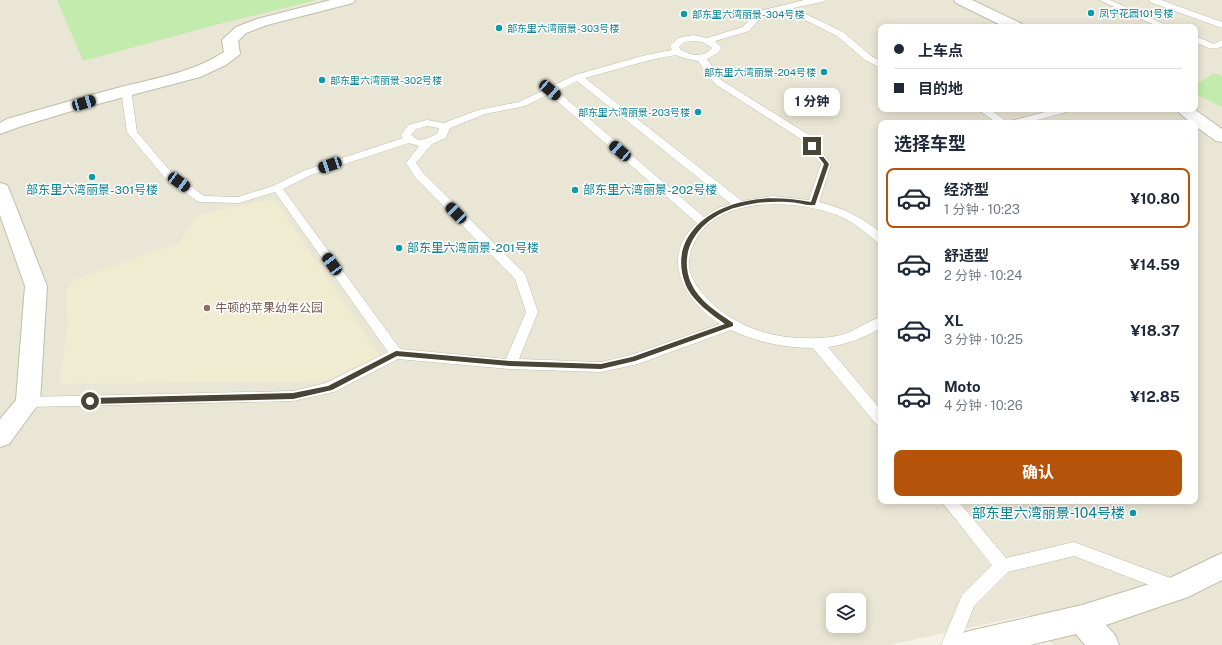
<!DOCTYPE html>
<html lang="zh">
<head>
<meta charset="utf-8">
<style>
  body { margin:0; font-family:"Public Sans","Noto Sans SC",sans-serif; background:#f2f2f3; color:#1f2937; height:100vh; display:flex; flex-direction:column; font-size:15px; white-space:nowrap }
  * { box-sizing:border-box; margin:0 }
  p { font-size:13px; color:#747a83 }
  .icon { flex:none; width:22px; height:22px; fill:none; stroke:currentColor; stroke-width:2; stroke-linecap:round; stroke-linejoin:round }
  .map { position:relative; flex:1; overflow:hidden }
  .panel { position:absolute; left:878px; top:120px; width:320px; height:384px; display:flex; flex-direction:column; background:#fff; border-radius:8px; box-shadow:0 2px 10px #0003 }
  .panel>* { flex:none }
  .hud { position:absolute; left:878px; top:24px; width:320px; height:88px; border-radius:8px; box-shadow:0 2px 10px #0003; display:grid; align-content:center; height:88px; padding:0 16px; background:#fff }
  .tools { position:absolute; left:826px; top:593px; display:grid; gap:8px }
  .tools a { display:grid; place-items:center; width:40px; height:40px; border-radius:8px; background:#fff; box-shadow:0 2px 10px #0003; font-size:20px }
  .end { position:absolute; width:18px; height:18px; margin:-9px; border:5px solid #484536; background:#fff; box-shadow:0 0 0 2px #fff }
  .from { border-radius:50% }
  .bubble { position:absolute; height:28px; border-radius:8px; background:#fff; box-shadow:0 2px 10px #0003; font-size:13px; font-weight:700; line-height:28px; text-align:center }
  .car { position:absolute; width:12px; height:24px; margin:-12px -6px; border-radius:5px; box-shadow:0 0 3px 1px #0007; background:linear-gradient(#222 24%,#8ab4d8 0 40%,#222 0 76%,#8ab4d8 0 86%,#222 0) }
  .hud b { display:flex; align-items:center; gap:14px; height:38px; font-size:15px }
  .hud b+b { border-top:1px solid #e0e1e3 }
  .hud i { width:10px; height:10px; background:#1f2937 }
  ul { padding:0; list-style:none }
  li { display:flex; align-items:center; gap:12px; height:60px; margin:0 8px 6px; padding:0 8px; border:2px solid transparent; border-radius:8px }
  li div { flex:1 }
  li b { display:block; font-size:15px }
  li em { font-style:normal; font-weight:700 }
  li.current { border-color:#b45309 }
  li>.icon { width:36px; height:36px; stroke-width:1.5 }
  h2 { padding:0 16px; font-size:18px; line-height:48px }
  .cta { display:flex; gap:8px; margin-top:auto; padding:8px 16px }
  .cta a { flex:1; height:46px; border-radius:8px; background:#b45309; color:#fff; font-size:16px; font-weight:700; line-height:46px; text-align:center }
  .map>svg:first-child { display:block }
  .residential { fill:#e9e6d5; fill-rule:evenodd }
  .education { fill:#efecd1 }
  .green { fill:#c4ebae }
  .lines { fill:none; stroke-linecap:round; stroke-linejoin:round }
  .service-casing { stroke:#c1bda9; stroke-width:1 }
  .minor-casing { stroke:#c1bda9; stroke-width:2 }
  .service { fill:#fff; fill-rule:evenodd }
  .minor { fill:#fff; fill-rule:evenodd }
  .route { fill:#484536 }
  .culture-dot { fill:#0f9aa8; stroke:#fff; stroke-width:1.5 }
  .education-dot { fill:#8d6e63; stroke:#fff; stroke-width:1.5 }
  .labels { text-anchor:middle; stroke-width:3; stroke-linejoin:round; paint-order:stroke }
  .far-culture-label { font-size:10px; fill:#0d838f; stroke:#fff; text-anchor:start }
  .culture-label { font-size:12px; fill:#0d838f; stroke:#fff; text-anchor:start }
  .education-label { font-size:12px; fill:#785e54; stroke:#fff; text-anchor:start }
  .near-culture-label { font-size:14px; fill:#0d838f; stroke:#fff; text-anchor:end }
</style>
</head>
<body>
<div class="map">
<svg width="1222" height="645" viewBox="0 0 1222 645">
  <rect width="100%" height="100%" fill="#f5f3e7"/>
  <path class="residential" d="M0 0H1222V645H1053L1029 615 889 645H0ZM881 27H1195V109H881ZM881 123H1195V501H881ZM833 600H859V626H833Z"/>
  <path class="education" d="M274 199 380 356 323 381 59 384 68 324 66 291 75 279 179 243 197 215Z"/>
  <path class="green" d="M57 0H317L223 23 83 61Z
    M1214 73 1222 76V107L1195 94V85Z"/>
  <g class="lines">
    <g class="service-casing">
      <path id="service" d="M804 0H826L822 2 793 8 843 32 871 56 881 61V68L865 60 837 36 785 10 762 16 749 31 715 41 722 48 716 54 707 59 721 80 809 135 831 164 819 202C843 208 862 217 881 233V243L877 242C864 231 850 219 834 214 788 197 699 196 689 260 687 272 696 286 704 295 736 332 789 344 837 336 853 333 865 322 881 317V328C864 338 847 344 828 347L881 410V426L876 424 813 348C784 348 757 342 731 330L638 364 601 372 510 369 398 359 334 392 293 401 28 407 23 406 21 402 23 398 28 397 293 391 326 383 388 352 275 192 239 203 201 202 197 201 163 176 127 132 121 90 123 88 126 87 131 90 137 132 171 172 204 196 238 197 273 186 303 171 403 138 401 135 408 125 427 120 444 123 478 110 519 102 575 75 646 55 672 50 670 46 678 38 693 35 707 38 743 27 756 12ZM693 41 703 42 712 48C703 58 692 56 681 50L679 47 684 42ZM676 55 684 58 698 61 715 84 801 139 821 164 809 200 772 196 742 201 585 78 650 60ZM577 81 731 204 718 208 704 217 557 91ZM549 94 697 223C659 257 684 301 720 324L631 355 601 362 519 359 538 312 525 274 423 173 416 163 432 144 446 138 450 128 485 114 525 106ZM427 126 439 128 437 134 425 139 418 140 411 135 416 129ZM409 143 419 146 406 163 415 177 515 279 526 312 506 359 400 349 283 189 311 175Z
        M1099 0H1110L1170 27H1159Z
        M1149 0H1161L1222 22V28L1150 2Z
        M1195 36 1214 44 1222 40V46C1212 52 1205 46 1195 42Z
        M977 109H989L1009 123H997Z
        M1056 109H1072L1070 111 1026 123H1010L1011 121Z
        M941 501H958L1006 558 1074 542 1181 582 1183 587 1181 592 1175 595 1074 556 1008 572 974 606 959 645H941L962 595 992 565Z"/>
    </g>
    <g class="minor-casing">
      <path id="minor" d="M331 0H355L353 3 267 25 246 33 238 41 240 54 226 65 200 77 75 110 19 127 0 134V123L7 119C45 108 83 97 121 87 157 78 193 72 224 52L222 40 236 27 257 19Z
        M954 0H972L1022 24 1024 27H1005L956 3Z
        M1175 109H1194L1222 129V142L1216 141 1195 126V123H1191Z
        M0 183 7 185 9 189 47 286 40 402 9 444 0 447V419L16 400 25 286 0 215Z
        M1222 553V580L1188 597 1106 625 1115 635 1119 645H1085L1076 634 1030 645H954L958 635 969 631 1082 605 1172 577Z"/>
    </g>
    <use href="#service" class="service"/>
    <use href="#minor" class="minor"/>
  </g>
  <path class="route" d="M811 145H814L829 164 815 205C806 206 797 202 788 202 773 201 757 202 742 206 707 213 675 245 691 283 699 301 717 312 733 323V326L635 361 601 369 510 366 397 356 332 390 293 399 90 404 87 401 90 398 293 393 328 386 396 351 510 361 601 364 632 357 725 324C711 314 691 300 685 283 670 242 701 213 738 203 763 196 787 198 811 202L824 164 810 146Z"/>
  <g class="culture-dot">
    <circle cx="1091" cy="13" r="4"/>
    <circle cx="684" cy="14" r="4"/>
    <circle cx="499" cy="28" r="4"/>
    <circle cx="824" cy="72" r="4"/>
    <circle cx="322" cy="80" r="4"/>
    <circle cx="698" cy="112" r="4"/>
    <circle cx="92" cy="177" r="4"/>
    <circle cx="575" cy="190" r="4"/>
    <circle cx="399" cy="248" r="4"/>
    <circle cx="1133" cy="513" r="4"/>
  </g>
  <circle class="education-dot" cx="207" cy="308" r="4"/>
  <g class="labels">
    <g class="far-culture-label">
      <text x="1099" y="17">凤宁花园101号楼</text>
      <text x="692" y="18">部东里六湾丽景-304号楼</text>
      <text x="507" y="32">部东里六湾丽景-303号楼</text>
      <text x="816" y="76" text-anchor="end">部东里六湾丽景-204号楼</text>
      <text x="330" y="84">部东里六湾丽景-302号楼</text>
      <text x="690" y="116" text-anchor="end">部东里六湾丽景-203号楼</text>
    </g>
    <g class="culture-label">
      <text x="92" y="194" text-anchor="middle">部东里六湾丽景-301号楼</text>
      <text x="583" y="194">部东里六湾丽景-202号楼</text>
      <text x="407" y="252">部东里六湾丽景-201号楼</text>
    </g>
    <g class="education-label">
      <text x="215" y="312">牛顿的苹果幼年公园</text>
    </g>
    <g class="near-culture-label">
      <text x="1125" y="518">部东里六湾丽景-104号楼</text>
    </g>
  </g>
</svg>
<div class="tools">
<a><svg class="icon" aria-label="layers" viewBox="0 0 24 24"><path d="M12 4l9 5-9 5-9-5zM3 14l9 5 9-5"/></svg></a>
</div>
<i class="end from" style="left:90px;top:401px"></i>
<i class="end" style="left:812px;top:146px"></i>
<div class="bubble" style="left:784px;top:88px;width:56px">1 分钟</div>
<i class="car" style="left:550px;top:90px;rotate:131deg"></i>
<i class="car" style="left:84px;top:103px;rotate:74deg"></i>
<i class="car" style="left:620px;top:151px;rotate:311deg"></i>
<i class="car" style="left:330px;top:165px;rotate:251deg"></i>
<i class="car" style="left:179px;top:182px;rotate:126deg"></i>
<i class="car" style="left:456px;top:213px;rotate:316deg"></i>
<i class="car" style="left:332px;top:264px;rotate:324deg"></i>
<div class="hud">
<b><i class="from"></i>上车点</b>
<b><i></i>目的地</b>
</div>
<section class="panel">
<h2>选择车型</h2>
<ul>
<li class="current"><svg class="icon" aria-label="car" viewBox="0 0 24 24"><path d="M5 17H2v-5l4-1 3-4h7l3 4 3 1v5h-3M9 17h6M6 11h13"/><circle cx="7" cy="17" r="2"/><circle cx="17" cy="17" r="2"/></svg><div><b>经济型</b><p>1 分钟 · 10:23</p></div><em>¥10.80</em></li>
<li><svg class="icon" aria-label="car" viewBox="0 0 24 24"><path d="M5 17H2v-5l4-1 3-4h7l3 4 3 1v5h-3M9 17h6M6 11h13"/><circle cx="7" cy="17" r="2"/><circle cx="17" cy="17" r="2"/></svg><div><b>舒适型</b><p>2 分钟 · 10:24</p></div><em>¥14.59</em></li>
<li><svg class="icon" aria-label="car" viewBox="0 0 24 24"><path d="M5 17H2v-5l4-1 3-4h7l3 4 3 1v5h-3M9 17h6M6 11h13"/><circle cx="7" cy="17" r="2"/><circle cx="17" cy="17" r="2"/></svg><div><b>XL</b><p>3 分钟 · 10:25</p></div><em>¥18.37</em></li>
<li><svg class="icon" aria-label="car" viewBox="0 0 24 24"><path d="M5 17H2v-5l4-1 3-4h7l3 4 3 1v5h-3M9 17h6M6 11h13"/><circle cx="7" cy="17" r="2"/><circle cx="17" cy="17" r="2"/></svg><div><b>Moto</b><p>4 分钟 · 10:26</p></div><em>¥12.85</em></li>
</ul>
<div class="cta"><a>确认</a></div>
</section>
</div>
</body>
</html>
